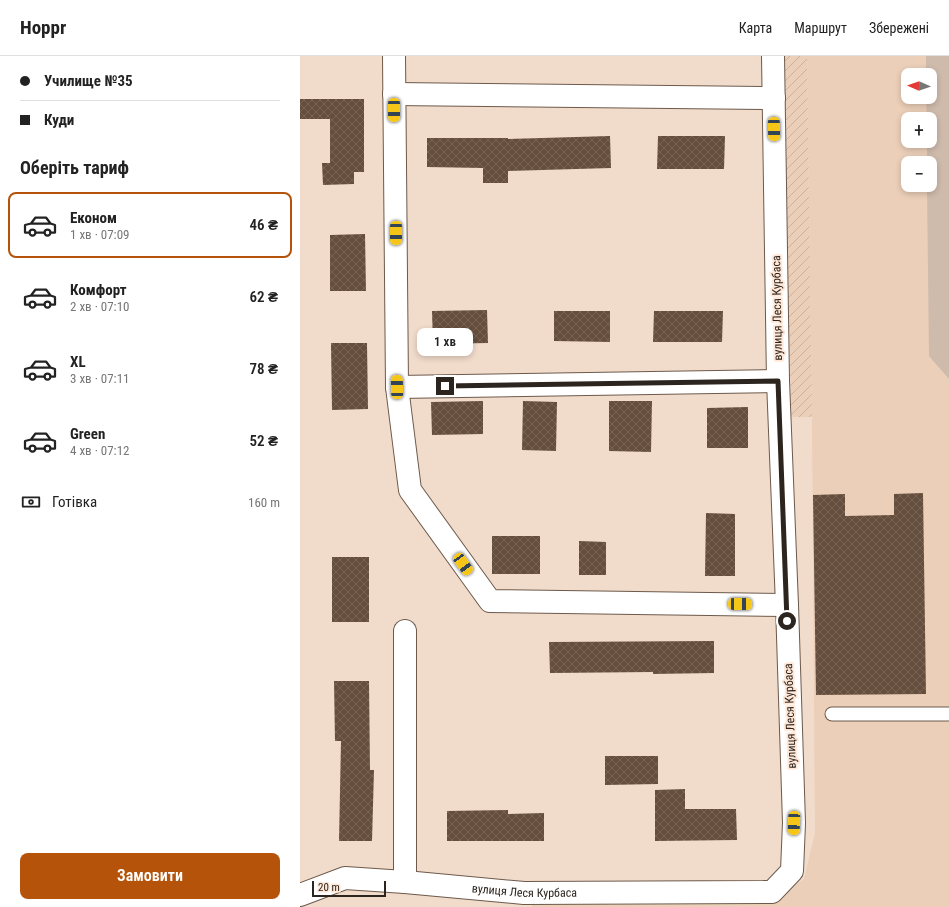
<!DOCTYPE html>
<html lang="uk">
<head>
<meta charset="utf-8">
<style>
  body { margin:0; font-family:"Roboto Condensed",sans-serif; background:#f6f6f6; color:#222; height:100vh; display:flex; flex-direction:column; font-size:15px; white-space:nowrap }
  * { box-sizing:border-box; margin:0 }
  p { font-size:13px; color:#767676 }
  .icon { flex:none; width:22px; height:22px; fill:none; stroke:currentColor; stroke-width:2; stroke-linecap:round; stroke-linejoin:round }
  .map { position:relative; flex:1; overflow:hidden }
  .sheet { display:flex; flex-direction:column; background:#fff; width:300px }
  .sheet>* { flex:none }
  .banner { display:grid; align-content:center; height:88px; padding:0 20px; background:#fff }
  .needle { width:26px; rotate:272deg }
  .controls { position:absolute; left:601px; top:12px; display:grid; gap:8px }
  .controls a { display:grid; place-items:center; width:36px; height:36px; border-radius:8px; background:#fff; box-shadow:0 2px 6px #0003; font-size:20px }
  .scale { position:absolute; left:12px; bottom:10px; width:74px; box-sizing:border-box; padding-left:4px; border:2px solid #2c241e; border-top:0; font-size:11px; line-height:14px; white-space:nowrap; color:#2c241e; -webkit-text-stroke:3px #ffe8d8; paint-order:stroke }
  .end { position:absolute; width:18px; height:18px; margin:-9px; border:5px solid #2c241e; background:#fff; box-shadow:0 0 0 2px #fff }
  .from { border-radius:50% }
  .bubble { position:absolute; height:28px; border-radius:8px; background:#fff; box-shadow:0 2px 6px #0003; font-size:13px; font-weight:600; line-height:28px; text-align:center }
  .car { position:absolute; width:12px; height:24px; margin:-12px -6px; border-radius:5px; box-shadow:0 0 3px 1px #0007; background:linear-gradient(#f5c518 24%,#345 0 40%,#f5c518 0 76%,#345 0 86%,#f5c518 0) }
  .banner b { display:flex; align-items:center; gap:14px; height:38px; font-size:15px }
  .banner b+b { border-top:1px solid #e0e0e0 }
  .banner i { width:10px; height:10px; background:#222 }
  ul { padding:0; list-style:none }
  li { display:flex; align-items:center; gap:12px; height:66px; margin:0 8px 6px; padding:0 12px; border:2px solid transparent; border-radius:8px }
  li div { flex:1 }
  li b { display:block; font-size:15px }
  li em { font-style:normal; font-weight:600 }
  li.on { border-color:#b45309 }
  li>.icon { width:36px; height:36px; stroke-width:1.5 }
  h2 { padding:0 20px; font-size:18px; line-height:48px }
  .pay { display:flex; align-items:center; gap:10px; height:44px; padding:0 20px; font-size:15px }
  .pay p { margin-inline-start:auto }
  .cta { display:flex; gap:8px; margin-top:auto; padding:8px 20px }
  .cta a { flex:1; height:46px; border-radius:8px; background:#b45309; color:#fff; font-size:16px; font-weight:600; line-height:46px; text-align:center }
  header { display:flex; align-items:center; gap:24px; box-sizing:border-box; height:56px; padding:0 20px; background:#fff; border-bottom:1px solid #e0e0e0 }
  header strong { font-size:19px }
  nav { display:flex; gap:22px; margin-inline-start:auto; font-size:14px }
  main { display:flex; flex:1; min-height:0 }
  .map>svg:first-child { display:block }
  .built { fill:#ebcfb9; fill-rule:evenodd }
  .industrial { fill:url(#industrial-furrows) }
  .pitch { fill:#cfbbac }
  .building { fill:url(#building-cross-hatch) }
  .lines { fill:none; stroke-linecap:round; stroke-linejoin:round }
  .service-casing { stroke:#6d5a4c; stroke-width:15 }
  .minor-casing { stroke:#6d5a4c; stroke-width:24 }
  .service { stroke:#fff; stroke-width:13 }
  .minor { stroke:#fff; stroke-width:22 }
  .route { stroke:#2c241e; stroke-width:5 }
  .labels { text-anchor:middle; stroke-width:4; stroke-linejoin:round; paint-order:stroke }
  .street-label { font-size:12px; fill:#2c241e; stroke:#ffe8d8 }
</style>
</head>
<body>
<header>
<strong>Hoppr</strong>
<nav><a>Карта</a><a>Маршрут</a><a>Збережені</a></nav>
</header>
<main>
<section class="sheet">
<div class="banner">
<b><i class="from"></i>Училище №35</b>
<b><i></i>Куди</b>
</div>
<h2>Оберіть тариф</h2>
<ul>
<li class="on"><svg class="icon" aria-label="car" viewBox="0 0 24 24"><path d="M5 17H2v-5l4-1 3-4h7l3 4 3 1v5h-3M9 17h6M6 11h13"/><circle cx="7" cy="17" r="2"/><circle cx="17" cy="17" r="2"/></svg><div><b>Економ</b><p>1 хв · 07:09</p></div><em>46 ₴</em></li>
<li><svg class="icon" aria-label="car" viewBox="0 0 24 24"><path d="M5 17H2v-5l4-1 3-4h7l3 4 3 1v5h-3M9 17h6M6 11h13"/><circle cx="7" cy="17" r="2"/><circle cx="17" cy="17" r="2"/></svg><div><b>Комфорт</b><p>2 хв · 07:10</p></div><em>62 ₴</em></li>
<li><svg class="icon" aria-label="car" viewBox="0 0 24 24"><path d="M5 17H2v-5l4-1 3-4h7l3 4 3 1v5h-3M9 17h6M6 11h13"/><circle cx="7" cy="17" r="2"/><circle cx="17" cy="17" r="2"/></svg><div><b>XL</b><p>3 хв · 07:11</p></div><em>78 ₴</em></li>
<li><svg class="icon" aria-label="car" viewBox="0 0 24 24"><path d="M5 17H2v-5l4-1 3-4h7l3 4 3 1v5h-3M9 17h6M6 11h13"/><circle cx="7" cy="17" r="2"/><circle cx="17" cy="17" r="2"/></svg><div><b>Green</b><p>4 хв · 07:12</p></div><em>52 ₴</em></li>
</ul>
<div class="pay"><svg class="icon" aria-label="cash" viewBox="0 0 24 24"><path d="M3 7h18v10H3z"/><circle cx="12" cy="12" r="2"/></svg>Готівка<p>160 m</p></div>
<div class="cta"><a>Замовити</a></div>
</section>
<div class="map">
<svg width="649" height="851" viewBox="0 0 649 851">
  <defs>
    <pattern id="industrial-furrows" width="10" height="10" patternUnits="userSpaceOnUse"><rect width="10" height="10" fill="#ebcfb9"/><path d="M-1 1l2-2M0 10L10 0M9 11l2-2" fill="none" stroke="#cab29f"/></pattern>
    <pattern id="building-cross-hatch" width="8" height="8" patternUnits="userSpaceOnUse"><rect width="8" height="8" fill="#654e3c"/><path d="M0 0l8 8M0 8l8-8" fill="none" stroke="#776456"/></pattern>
  </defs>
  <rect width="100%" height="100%" fill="#f1dbcb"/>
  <path class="built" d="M507 0H649V851H232V842H475L504 823 515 777 512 361ZM608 19H630V41H608ZM608 63H630V85H608ZM608 107H630V129H608Z"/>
  <path class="industrial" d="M483 0H507L512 361H491Z"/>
  <path class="pitch" d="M626 0H649V323L629 300 627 129H630V107H627V85H630V63H627L626 41H630V19H626Z"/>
  <path class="building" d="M0 43H64V116H54V128L23 129 22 107H30V63H0Z
    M310 80 311 112 208 115V127H183V112L127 111V82H208V83Z
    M358 80H425L424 113H357Z
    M65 178 66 235H30V179Z
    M187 254 188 287 133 288 132 255Z
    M254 255H310V286L254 285Z
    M354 255H423L422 286H353Z
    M31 287H67L68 353 32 354Z
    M183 345V378L132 379 131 346Z
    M223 345 257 346 256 395 222 394Z
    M309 345H352L351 396 309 395Z
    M448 351V392H407V352Z
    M623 437 626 638 516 639 513 439 545 438V460L594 459V438Z
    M406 457 435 458V520H405Z
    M192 480H240V518H192Z
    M279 485 306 486V519H279Z
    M32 501H69V566H32Z
    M414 585V617L353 618V616L250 617 249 586Z
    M34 625H69L70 714H74L72 785H39L41 685H35Z
    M305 700H358V728L305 729Z
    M385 733V753H436L437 784 355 785V734Z
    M208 754V758L244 757V785H147V755Z"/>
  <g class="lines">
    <g class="service-casing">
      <path id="service" d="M532 658H649"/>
    </g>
    <g class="minor-casing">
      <g id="minor">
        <path d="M94 0 97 331 110 434 190 545 487 549"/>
        <path d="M94 38 474 42"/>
        <path d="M97 331 478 325"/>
        <path d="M105 826V575"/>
        <path id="s1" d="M0 839 45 822 105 826 224 837 472 836 492 815 494 767 487 549 478 325 473 0"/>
      </g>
    </g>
    <use href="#service" class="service"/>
    <use href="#minor" class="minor"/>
  </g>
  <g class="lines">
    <path class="route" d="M145 330 478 325 487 565"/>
  </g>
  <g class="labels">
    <g class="street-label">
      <text transform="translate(477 252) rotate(-91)" y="4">вулиця Леся Курбаса</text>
      <text transform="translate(490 660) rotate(-92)" y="4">вулиця Леся Курбаса</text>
      <text dy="4" stroke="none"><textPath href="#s1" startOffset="228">вулиця Леся Курбаса</textPath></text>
    </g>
  </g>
</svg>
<div class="controls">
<a><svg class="needle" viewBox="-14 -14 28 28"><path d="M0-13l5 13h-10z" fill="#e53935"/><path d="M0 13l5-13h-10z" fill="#767676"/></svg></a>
<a>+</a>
<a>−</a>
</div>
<div class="scale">20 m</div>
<i class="end from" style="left:487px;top:565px"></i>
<i class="end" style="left:145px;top:330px"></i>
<div class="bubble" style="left:117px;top:272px;width:56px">1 хв</div>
<i class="car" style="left:94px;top:54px;rotate:180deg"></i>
<i class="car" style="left:474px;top:73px;rotate:179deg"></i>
<i class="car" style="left:96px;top:177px;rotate:180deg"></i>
<i class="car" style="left:97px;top:331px;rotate:359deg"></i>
<i class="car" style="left:163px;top:508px;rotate:144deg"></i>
<i class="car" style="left:440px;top:548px;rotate:91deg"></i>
<i class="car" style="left:494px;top:767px;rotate:182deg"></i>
</div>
</main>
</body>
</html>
